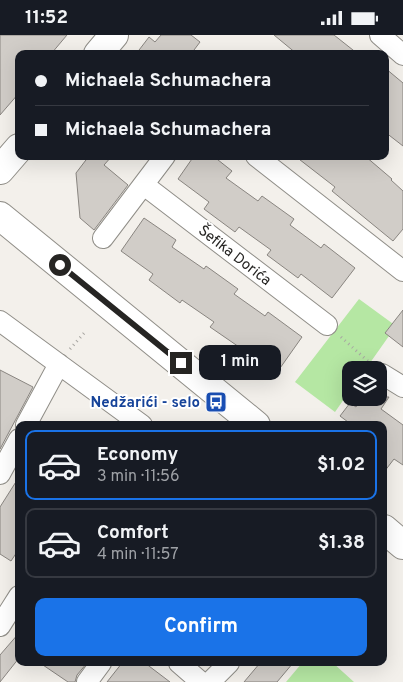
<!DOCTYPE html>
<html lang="en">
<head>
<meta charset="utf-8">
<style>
  body { margin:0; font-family:Overpass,sans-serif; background:#20242c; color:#f1f3f6; height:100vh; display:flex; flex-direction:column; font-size:19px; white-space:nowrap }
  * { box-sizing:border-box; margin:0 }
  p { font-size:16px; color:#9ea1a6 }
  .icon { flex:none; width:28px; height:28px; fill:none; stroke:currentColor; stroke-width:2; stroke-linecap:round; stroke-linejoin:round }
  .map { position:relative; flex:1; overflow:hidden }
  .sheet { position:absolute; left:15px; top:386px; width:372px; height:245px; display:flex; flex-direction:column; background:#171b24; border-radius:10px; box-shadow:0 5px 20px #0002 }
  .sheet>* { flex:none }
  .guide { position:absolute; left:15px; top:15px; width:374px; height:110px; border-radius:10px; box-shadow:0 5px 20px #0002; display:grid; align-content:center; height:110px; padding:0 20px; background:#171b24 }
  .buttons { position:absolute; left:342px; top:326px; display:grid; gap:10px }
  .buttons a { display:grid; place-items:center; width:45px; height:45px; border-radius:10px; background:#171b24; box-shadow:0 5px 20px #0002; font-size:25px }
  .end { position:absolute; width:22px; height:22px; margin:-11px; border:6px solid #262523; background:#fff; box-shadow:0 0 0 2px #fff }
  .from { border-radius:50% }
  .bubble { position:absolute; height:35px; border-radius:10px; background:#171b24; box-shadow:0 5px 20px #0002; font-size:16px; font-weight:700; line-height:35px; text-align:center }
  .guide b { display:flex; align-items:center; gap:18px; height:48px; font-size:19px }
  .guide b+b { border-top:1px solid #363941 }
  .guide i { width:12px; height:12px; background:#f1f3f6 }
  ul { padding:9px 0 0; list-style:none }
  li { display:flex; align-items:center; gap:15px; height:70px; margin:0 10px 8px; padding:0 10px; border:2px solid #363941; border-radius:10px }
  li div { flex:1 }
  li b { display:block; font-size:19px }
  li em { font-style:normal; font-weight:700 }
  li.on { border-color:#1a73e8 }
  li>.icon { width:45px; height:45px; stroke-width:1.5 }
  .cta { display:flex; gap:10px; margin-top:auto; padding:10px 20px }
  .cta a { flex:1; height:58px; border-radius:10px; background:#1a73e8; color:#fff; font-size:20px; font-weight:700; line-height:58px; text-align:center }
  .status { display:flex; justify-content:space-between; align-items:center; height:35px; padding:0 25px; background:#171b24; direction:ltr }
  .status svg { height:14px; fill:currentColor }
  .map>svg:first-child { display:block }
  .green { fill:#b5e7a3 }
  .building { fill:#d1cdc8; stroke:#898580 }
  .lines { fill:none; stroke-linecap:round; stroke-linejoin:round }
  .street-casing { stroke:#908e88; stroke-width:22 }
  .secondary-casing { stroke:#908e88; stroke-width:30 }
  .path { stroke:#a8a6a2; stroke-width:3; stroke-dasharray:1 4; stroke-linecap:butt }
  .street { stroke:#fff; stroke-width:20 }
  .secondary { stroke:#fff; stroke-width:28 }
  .route { stroke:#262523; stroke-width:6 }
  .labels { text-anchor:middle; stroke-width:4; stroke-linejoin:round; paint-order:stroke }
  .street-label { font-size:15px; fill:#262523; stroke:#fff }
  .transit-label { font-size:15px; font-weight:bold; fill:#164399; stroke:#fff; text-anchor:end }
</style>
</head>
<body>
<div class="status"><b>11:52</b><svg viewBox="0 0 49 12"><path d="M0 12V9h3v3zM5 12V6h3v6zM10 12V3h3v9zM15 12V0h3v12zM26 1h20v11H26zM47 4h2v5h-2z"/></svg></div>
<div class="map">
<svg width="403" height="647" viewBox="0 0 403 647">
  <rect width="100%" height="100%" fill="#f3f0eb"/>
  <path class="green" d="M359 264 396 291 365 335H351V354L335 377 295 347Z
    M302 628H333L354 647H286Z"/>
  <path class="building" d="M0 0H67L51 19H19V58L0 80Z
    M161 0H191L200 7 191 19H136L149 2 155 7Z
    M274 0H334L358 19H297Z
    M385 33 403 48V111L385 97Z
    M89 121H112L104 130 128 150 94 195 80 183 76 138Z
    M194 121H213L232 136 226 143 258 166 262 161 294 184 290 190 321 213 324 209 355 233 332 263 301 239 298 243 267 220 271 215 239 192 235 197 204 174 209 167 178 144Z
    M295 121H365L392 144 391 145 403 156V194L393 206 332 156 335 152Z
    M144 183 176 205 172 212 204 234 206 231 238 254 234 259 265 281 268 277 302 302 278 336 244 311 242 314 210 292 214 287 182 265 180 268 149 245 153 239 121 216Z
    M403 275V312L385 298Z
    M0 335 33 352 0 414Z
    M363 362H389L381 374 403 390V430L394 424 384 437V390H352L340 381 350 368 356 372Z
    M19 442V514L11 526 0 519V472Z
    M19 598V623L0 647V620Z
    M40 628H87L77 640 75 647H68Z
    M122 628H145L170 647H107Z
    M260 628H293L277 647H244Z"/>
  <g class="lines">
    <g class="street-casing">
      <path id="street" d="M380 0 403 20
        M256 121 403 236
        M144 150 327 290
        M103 203 165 121
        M0 286 142 390
        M382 339 403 352
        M26 390 59 329
        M0 439 19 404
        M0 591 19 561
        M179 628 201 647
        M87 647 101 628
        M210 647 229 628"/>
    </g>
    <g class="secondary-casing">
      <path id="secondary" d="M98 19 114 0
        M0 135 19 113
        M0 181 256 390
        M384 494 403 510"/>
    </g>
    <path class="path" d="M341 302 370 328
      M70 314 86 296"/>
    <use href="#street" class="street"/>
    <use href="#secondary" class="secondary"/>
  </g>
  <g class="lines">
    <path class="route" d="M60 230 181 328"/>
  </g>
  <defs>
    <g id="bus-square" transform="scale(1.125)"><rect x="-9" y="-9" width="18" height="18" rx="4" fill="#1a4fb4" stroke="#fff"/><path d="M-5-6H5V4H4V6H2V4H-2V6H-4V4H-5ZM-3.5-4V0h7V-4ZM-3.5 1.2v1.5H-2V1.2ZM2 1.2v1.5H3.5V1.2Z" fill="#fff"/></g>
  </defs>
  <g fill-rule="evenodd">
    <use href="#bus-square" x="216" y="367"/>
  </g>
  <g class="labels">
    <g class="street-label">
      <text transform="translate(235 220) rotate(38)" y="5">Šefika Dorića</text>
    </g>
    <g class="transit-label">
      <text x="200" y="372">Nedžarići - selo</text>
    </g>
  </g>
</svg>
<div class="buttons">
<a><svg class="icon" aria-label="layers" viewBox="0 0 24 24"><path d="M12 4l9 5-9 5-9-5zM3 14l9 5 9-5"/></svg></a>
</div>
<i class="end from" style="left:60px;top:230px"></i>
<i class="end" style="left:181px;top:328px"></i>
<div class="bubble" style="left:199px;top:310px;width:82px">1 min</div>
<div class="guide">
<b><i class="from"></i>Michaela Schumachera</b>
<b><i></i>Michaela Schumachera</b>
</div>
<section class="sheet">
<ul>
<li class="on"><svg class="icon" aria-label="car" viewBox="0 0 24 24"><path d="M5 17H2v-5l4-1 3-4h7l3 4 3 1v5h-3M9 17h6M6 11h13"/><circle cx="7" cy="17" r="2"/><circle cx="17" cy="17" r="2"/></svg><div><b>Economy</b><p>3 min · 11:56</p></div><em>$1.02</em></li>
<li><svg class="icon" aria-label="car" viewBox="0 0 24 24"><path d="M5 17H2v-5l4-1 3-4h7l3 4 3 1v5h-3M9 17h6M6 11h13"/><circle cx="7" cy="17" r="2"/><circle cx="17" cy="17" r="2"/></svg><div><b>Comfort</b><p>4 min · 11:57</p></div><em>$1.38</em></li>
</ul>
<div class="cta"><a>Confirm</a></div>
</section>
</div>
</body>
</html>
